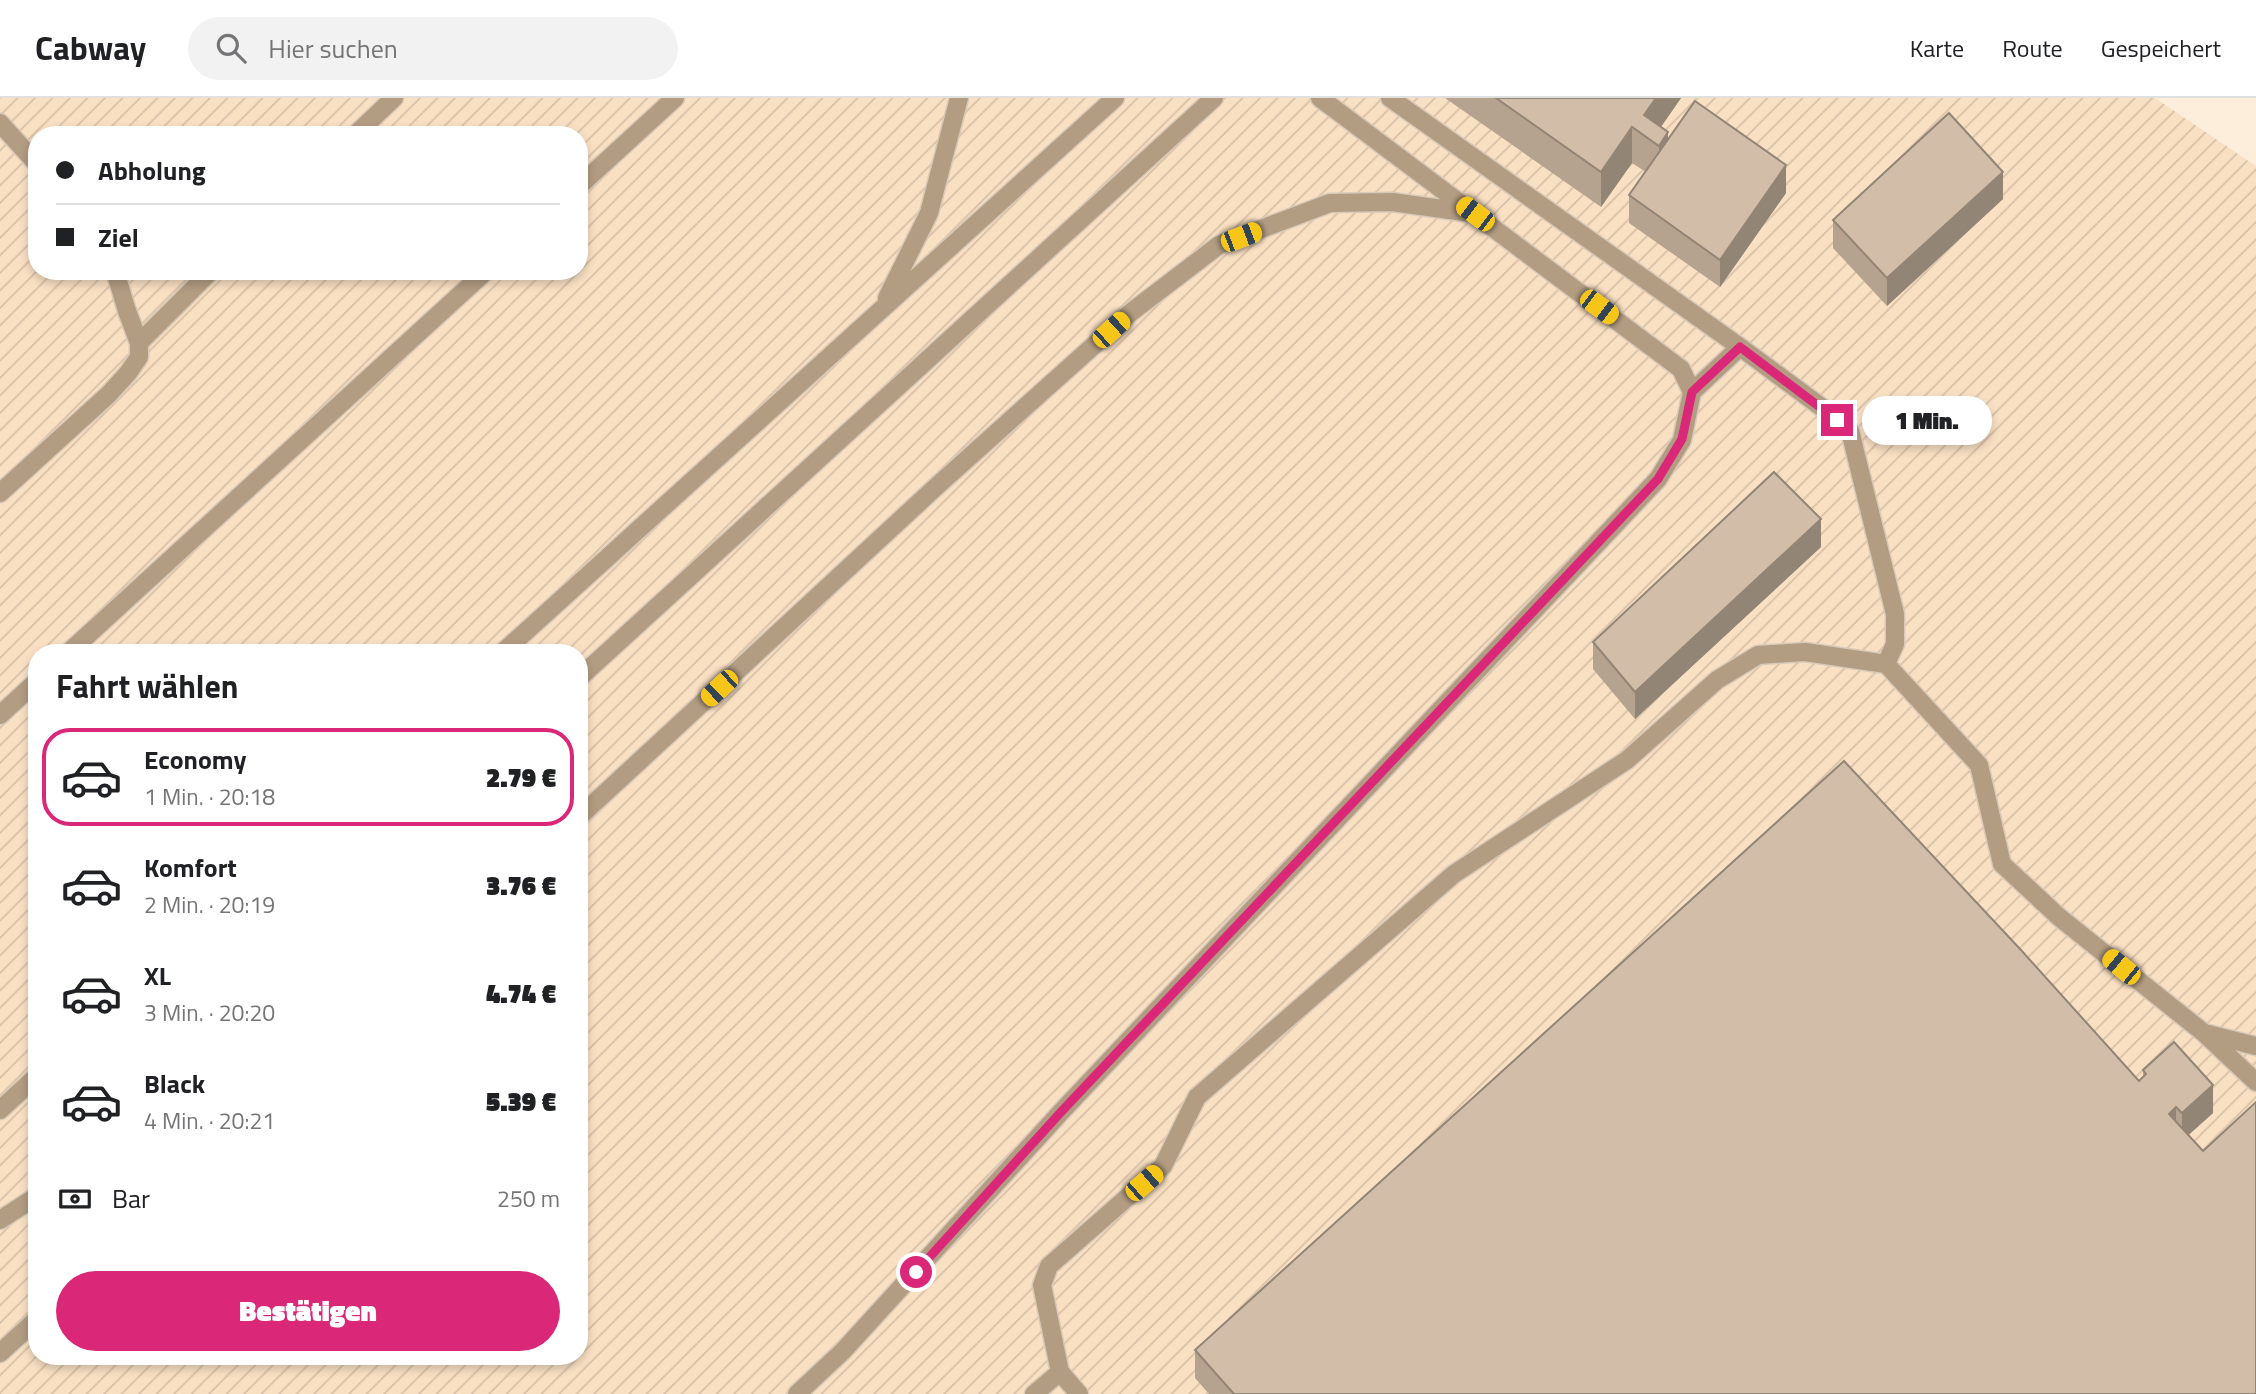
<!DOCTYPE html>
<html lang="de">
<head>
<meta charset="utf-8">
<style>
  body { margin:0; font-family:"Titillium Web",sans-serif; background:#f2f2f2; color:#202124; height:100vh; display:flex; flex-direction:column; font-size:26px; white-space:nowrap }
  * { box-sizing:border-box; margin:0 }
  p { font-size:23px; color:#757577 }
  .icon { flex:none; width:38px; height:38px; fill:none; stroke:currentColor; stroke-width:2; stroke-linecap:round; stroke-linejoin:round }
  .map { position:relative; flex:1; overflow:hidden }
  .details { position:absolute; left:28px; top:546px; width:560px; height:721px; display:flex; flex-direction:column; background:#fff; border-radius:28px; box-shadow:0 4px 10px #0003 }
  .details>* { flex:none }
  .top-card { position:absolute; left:28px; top:28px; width:560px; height:154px; border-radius:28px; box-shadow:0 4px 10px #0003; display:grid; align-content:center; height:154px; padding:0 28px; background:#fff }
  .end { position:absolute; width:32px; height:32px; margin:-16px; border:9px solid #db2777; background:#fff; box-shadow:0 0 0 4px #fff }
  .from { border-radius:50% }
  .bubble { position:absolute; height:49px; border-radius:24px; background:#fff; box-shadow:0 4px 10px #0003; font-size:23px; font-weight:800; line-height:49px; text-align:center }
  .car { position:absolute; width:21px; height:42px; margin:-21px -10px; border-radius:9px; box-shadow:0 0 5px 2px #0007; background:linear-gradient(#f5c518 24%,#345 0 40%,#f5c518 0 76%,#345 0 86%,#f5c518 0) }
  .top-card b { display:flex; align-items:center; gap:24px; height:66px; font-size:26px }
  .top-card b+b { border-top:2px solid #e0e0e0 }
  .top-card i { width:18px; height:18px; background:#202124 }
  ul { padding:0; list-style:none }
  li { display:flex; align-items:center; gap:21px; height:98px; margin:0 14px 10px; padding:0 14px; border:4px solid transparent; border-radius:28px }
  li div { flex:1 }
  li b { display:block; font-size:26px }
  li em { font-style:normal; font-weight:800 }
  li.on { border-color:#db2777 }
  li>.icon { width:63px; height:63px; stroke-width:1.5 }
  h2 { padding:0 28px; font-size:32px; line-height:84px }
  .pay { display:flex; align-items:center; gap:18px; height:77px; padding:0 28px; font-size:26px }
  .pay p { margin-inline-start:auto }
  .button { display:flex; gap:14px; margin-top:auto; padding:14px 28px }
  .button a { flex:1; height:80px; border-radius:42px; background:#db2777; color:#fff; font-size:28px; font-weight:800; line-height:80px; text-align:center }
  header { display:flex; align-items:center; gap:42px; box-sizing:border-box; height:98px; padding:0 35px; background:#fff; border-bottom:2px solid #e0e0e0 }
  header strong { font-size:33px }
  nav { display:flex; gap:38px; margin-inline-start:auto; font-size:24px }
  .search { width:490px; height:63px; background:#f2f2f2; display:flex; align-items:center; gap:18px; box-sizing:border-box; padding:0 24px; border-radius:38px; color:#757577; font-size:26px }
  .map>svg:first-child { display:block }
  .industrial { fill:url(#industrial-furrows); fill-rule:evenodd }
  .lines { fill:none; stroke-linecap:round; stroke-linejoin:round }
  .service-casing { stroke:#d8cab9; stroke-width:21 }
  .minor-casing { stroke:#d8cab9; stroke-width:21 }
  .service { stroke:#b29c82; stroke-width:18 }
  .minor { stroke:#b29c82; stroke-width:18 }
  .wall { fill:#b5a390 }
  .shaded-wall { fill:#938576 }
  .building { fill:#d2bea8; stroke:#938576; stroke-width:2 }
  .route { stroke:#db2777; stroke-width:9 }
</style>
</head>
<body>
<header>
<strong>Cabway</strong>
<div class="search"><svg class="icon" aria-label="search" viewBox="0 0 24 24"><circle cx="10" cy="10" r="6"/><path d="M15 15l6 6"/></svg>Hier suchen</div>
<nav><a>Karte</a><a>Route</a><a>Gespeichert</a></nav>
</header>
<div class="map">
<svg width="2256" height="1296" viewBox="0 0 2256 1296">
  <defs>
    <pattern id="industrial-furrows" width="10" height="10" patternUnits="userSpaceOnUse" patternTransform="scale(1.75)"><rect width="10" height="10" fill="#fae0c3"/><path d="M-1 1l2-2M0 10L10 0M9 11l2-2" fill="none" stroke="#d7c0a7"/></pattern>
  </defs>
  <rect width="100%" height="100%" fill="#fdeddb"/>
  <path class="industrial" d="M0 0H2155L2256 68V1296H0ZM37 37H579V173H37ZM37 555H579V1258H37Z"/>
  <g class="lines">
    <g class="service-casing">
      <path id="service" d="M1390 0 1740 249 1824 311 1850 333 1895 516V546L1886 566
        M0 25 37 66
        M355 37 394 0
        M579 88 675 0
        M115 173 127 213
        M887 200 929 115 959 0
        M139 245 211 173
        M1692 294 1740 249
        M68 555 486 173
        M502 555 1115 0
        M579 580 1214 0
        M0 617 37 583
        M579 719 938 387 1130 215 1219 147 1330 105 1392 104 1471 115
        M2205 936 2256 984
        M0 1012 37 978
        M0 1122 37 1098
        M0 1255 37 1221
        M797 1296 843 1253 1061 1014 1658 381 1682 342 1692 294 1681 271 1320 0
        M1034 1296 1060 1274
        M1079 1296 1060 1274 1042 1187 1049 1168 1163 1068 1197 999 1454 776 1627 662 1717 582 1758 557 1805 554 1886 566 1979 667 2002 766 2059 819 2204 935 2256 948"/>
    </g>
    <g class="minor-casing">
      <path id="minor" d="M0 395 109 296 128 275 139 259V245L127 213"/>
    </g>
    <use href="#service" class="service"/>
    <use href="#minor" class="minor"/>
  </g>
  <path class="wall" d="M1445 0H1681L1661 29 1668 42 1786 95 1720 189 1629 125V97L1646 74 1632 65 1601 109Z
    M2003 101 1887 208 1833 150V122Z
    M1821 449 1635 621 1593 571V544Z
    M2143 972 2213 1015 2188 1037 2256 1296H1209L1195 1280V1252L2139 983 2143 979Z"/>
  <path class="shaded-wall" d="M1656 0H1681L1651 43 1644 17Z
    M1632 29V65L1601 109V74Z
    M1668 34V70L1659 83V48Z
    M1786 67V95L1720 189V162Z
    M2003 74V101L1887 208V180Z
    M1821 421V449L1635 621V594Z
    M2213 987V1015L2182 1043V1015Z
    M2176 1009V1037L2169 1016Z"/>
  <path class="building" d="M1496 0H1656L1644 17 1668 34 1659 48 1632 29 1601 74Z
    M1695 3 1786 67 1720 162 1629 97Z
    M1949 15 2003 74 1887 180 1833 122Z
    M1774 374 1821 421 1635 594 1593 544Z
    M1844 663 2021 852 2139 983 2146 976 2143 972 2174 944 2213 987 2182 1015 2176 1009 2169 1016 2203 1053 2256 1004V1296H1234L1195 1252Z"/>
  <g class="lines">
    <path class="route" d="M916 1174 1061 1014 1658 381 1682 341 1692 294 1740 249 1837 322"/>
  </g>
</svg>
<i class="end from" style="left:916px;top:1174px"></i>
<i class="end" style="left:1837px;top:322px"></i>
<div class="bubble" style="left:1862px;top:298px;width:130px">1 Min.</div>
<i class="car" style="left:1475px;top:116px;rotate:307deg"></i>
<i class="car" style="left:1241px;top:139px;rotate:69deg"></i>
<i class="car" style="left:1599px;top:209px;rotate:127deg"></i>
<i class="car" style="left:1111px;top:232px;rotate:48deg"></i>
<i class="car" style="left:719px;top:590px;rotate:227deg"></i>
<i class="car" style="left:2121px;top:869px;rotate:309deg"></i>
<i class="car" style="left:1144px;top:1085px;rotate:49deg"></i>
<div class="top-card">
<b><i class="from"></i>Abholung</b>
<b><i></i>Ziel</b>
</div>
<section class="details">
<h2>Fahrt wählen</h2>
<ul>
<li class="on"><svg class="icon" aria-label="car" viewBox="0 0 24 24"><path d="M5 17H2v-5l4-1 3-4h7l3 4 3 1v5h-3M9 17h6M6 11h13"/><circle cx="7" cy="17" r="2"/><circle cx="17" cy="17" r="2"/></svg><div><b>Economy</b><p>1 Min. · 20:18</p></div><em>2.79 €</em></li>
<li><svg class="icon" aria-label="car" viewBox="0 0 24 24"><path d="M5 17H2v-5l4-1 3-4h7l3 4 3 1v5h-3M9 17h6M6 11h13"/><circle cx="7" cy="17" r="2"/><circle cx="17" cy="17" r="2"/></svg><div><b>Komfort</b><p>2 Min. · 20:19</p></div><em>3.76 €</em></li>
<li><svg class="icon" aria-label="car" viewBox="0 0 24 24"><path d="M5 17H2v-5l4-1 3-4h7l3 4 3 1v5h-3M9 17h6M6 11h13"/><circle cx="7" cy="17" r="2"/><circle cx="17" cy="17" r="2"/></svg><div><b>XL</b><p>3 Min. · 20:20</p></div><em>4.74 €</em></li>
<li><svg class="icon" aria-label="car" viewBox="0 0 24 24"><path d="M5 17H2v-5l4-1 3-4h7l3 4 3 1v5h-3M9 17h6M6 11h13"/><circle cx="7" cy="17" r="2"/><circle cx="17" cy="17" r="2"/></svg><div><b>Black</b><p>4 Min. · 20:21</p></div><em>5.39 €</em></li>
</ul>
<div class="pay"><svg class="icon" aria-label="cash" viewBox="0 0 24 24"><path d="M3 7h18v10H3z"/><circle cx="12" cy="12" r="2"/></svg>Bar<p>250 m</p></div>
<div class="button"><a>Bestätigen</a></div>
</section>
</div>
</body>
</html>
